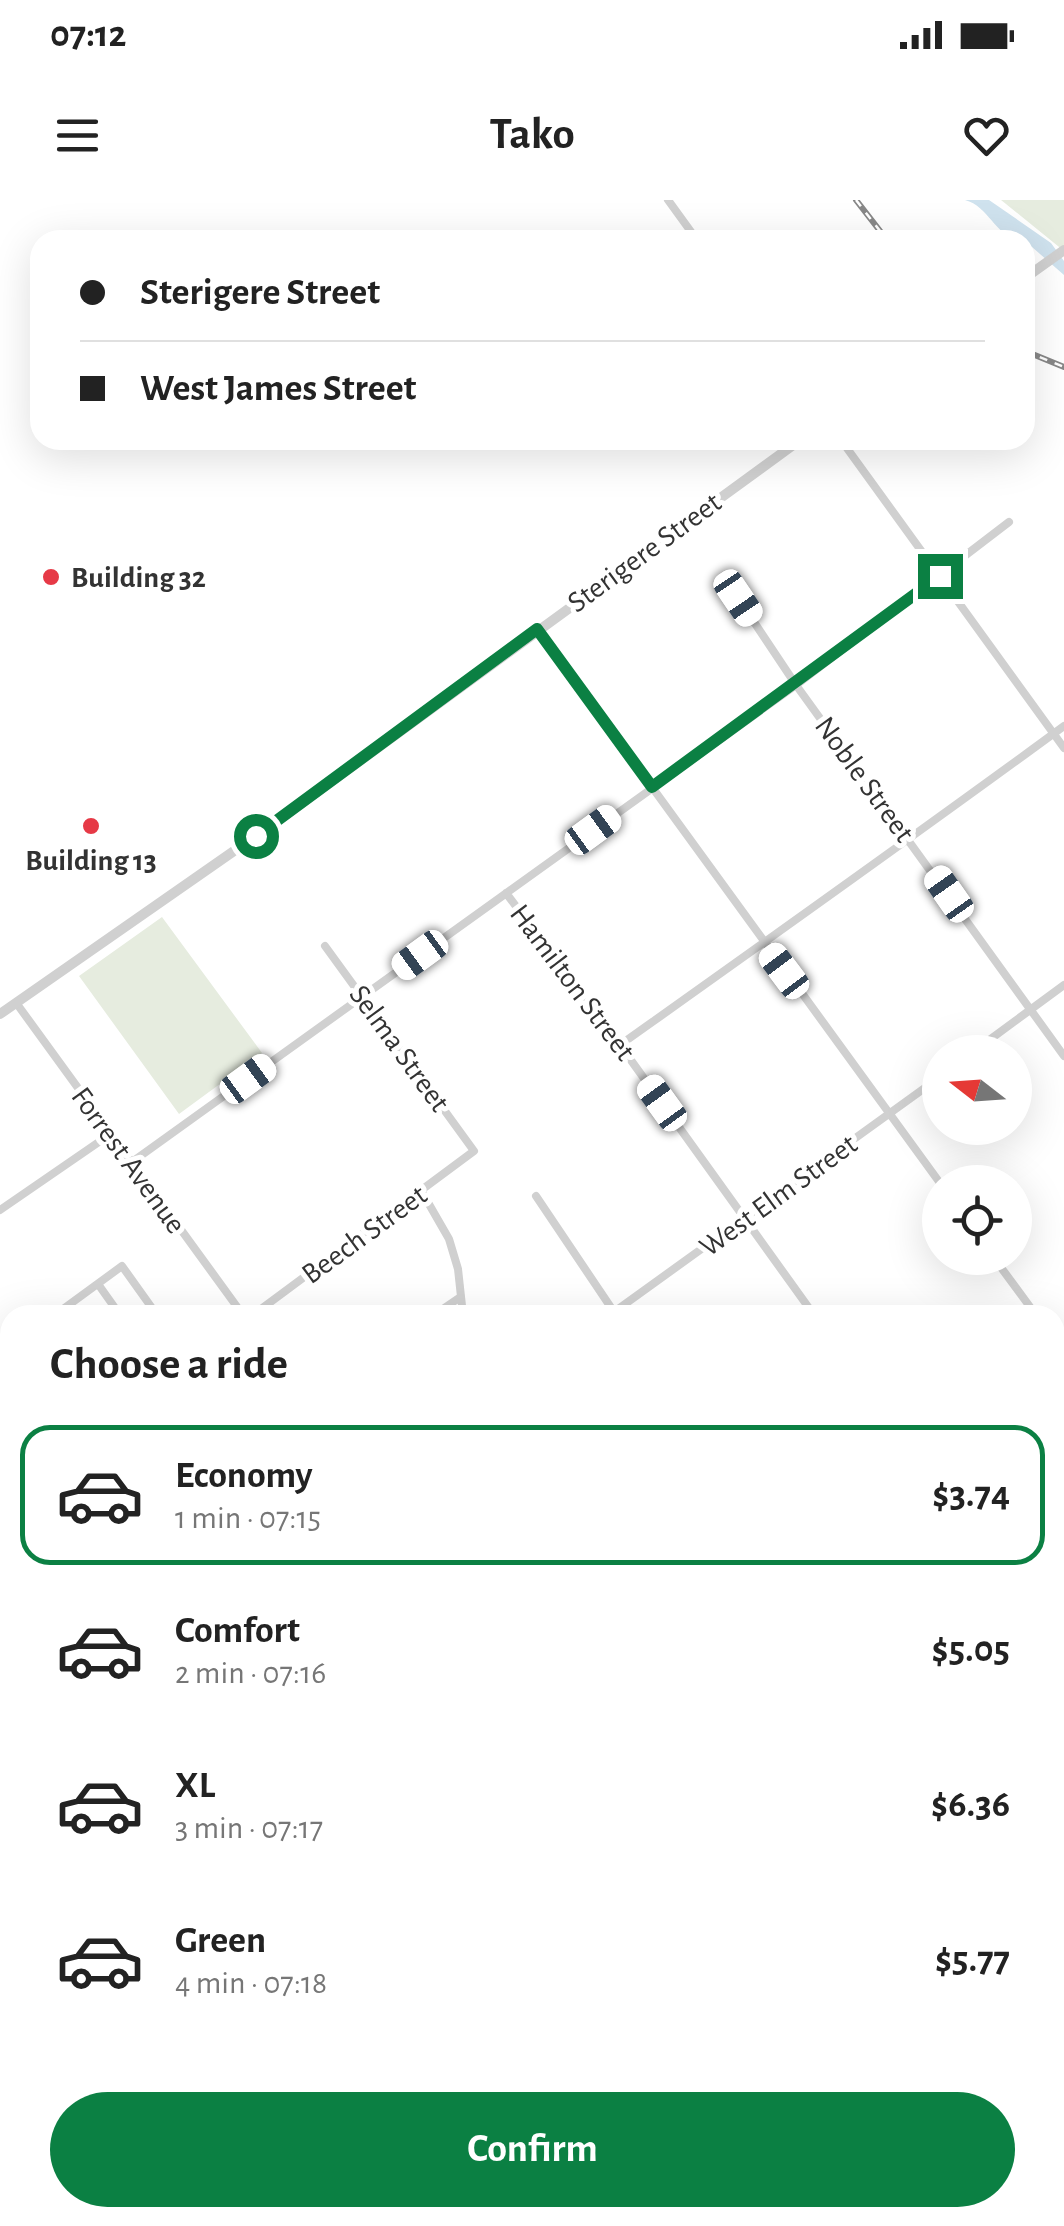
<!DOCTYPE html>
<html lang="en">
<head>
<meta charset="utf-8">
<style>
  body { margin:0; font-family:"Alegreya Sans",sans-serif; background:#f6f6f6; color:#222; height:100vh; display:flex; flex-direction:column; font-size:38px; white-space:nowrap }
  * { box-sizing:border-box; margin:0 }
  p { font-size:32px; color:#767676 }
  .icon { flex:none; width:55px; height:55px; fill:none; stroke:currentColor; stroke-width:2; stroke-linecap:round; stroke-linejoin:round }
  .map { position:relative; flex:1; overflow:hidden }
  .sheet { position:absolute; left:0px; top:1105px; width:1065px; height:922px; display:flex; flex-direction:column; background:#fff; border-radius:30px 30px 0 0; box-shadow:0 10px 40px #0002 }
  .sheet>* { flex:none }
  .hud { position:absolute; left:30px; top:30px; width:1005px; height:220px; border-radius:30px; box-shadow:0 10px 40px #0002; display:grid; align-content:center; height:220px; padding:0 50px; background:#fff }
  .needle { width:65px; rotate:287deg }
  .buttons { position:absolute; left:922px; top:835px; display:grid; gap:20px }
  .buttons a { display:grid; place-items:center; width:110px; height:110px; border-radius:50%; background:#fff; box-shadow:0 10px 40px #0002; font-size:50px }
  .end { position:absolute; width:45px; height:45px; margin:-22px; border:12px solid #0b8043; background:#fff; box-shadow:0 0 0 5px #fff }
  .from { border-radius:50% }
  .car { position:absolute; width:30px; height:60px; margin:-30px -15px; border-radius:12px; box-shadow:0 0 8px 2px #0007; background:linear-gradient(#fff 24%,#345 0 40%,#fff 0 76%,#345 0 86%,#fff 0) }
  .hud b { display:flex; align-items:center; gap:35px; height:95px; font-size:38px }
  .hud b+b { border-top:2px solid #e0e0e0 }
  .hud i { width:25px; height:25px; background:#222 }
  ul { padding:0; list-style:none }
  li { display:flex; align-items:center; gap:30px; height:140px; margin:0 20px 15px; padding:0 30px; border:5px solid transparent; border-radius:30px }
  li div { flex:1 }
  li b { display:block; font-size:38px }
  li em { font-style:normal; font-weight:600 }
  li.active { border-color:#0b8043 }
  li>.icon { width:90px; height:90px; stroke-width:1.5 }
  h2 { padding:0 50px; font-size:45px; line-height:120px }
  .primary-button { display:flex; gap:20px; margin-top:auto; padding:20px 50px }
  .primary-button a { flex:1; height:115px; border-radius:60px; background:#0b8043; color:#fff; font-size:40px; font-weight:600; line-height:115px; text-align:center }
  .status { display:flex; justify-content:space-between; align-items:center; height:70px; padding:0 50px; background:#fff; direction:ltr }
  .status svg { height:28px; fill:currentColor }
  header { display:flex; justify-content:space-between; align-items:center; height:130px; padding:0 50px; background:#fff; font-size:45px; font-weight:600 }
  .map>svg:first-child { display:block }
  .green { fill:#e6ecdf }
  .water { fill:#cfe2ee }
  .lines { fill:none; stroke-linecap:round; stroke-linejoin:round }
  .minor { stroke:#d0d0d0; stroke-width:8 }
  .tertiary { stroke:#d0d0d0; stroke-width:10 }
  .secondary { stroke:#bdbdbd; stroke-width:11 }
  .rail-casing { stroke:#888; stroke-width:6 }
  .rail { stroke:#fff; stroke-width:2.5; stroke-dasharray:8; stroke-linecap:butt }
  .route { stroke:#0b8043; stroke-width:12 }
  .poi-dot { fill:#e63946; stroke:#fff; stroke-width:4 }
  .labels { text-anchor:middle; stroke-width:10; stroke-linejoin:round; paint-order:stroke }
  .street-label { font-size:30px; fill:#333; stroke:#fff }
  .poi-label { font-size:30px; font-weight:bold; fill:#333; stroke:#fff; text-anchor:start }
</style>
</head>
<body>
<div class="status"><b>07:12</b><svg viewBox="0 0 49 12"><path d="M0 12V9h3v3zM5 12V6h3v6zM10 12V3h3v9zM15 12V0h3v12zM26 1h20v11H26zM47 4h2v5h-2z"/></svg></div>
<header><svg class="icon" aria-label="menu" viewBox="0 0 24 24"><path d="M4 6h16M4 12h16M4 18h16"/></svg>Tako<svg class="icon" aria-label="heart" viewBox="0 0 24 24"><path d="M12 20l-8-8c-3-5 5-10 8-4 3-6 11-1 8 4z"/></svg></header>
<div class="map">
<svg width="1064" height="2026" viewBox="0 0 1064 2026">
  <rect width="100%" height="100%" fill="#fff"/>
  <path class="green" d="M1001 0H1064V51L1006 4Z
    M162 717 262 853 179 914 79 776Z"/>
  <path class="water" d="M965 0H989L1051 43 1064 61V75L1032 47 1025 46V40C995 40 991 7 965 0Z"/>
  <g class="lines">
    <path class="minor" d="M668 0 697 40
      M841 240 1064 548
      M738 398 796 485 1064 856
      M537 429 940 983
      M506 693 620 845 814 1115
      M17 804 243 1115
      M620 845C769 739 917 634 1064 526
      M973 852 1064 785
      M132 962 796 485 1009 322
      M422 992 449 1039 458 1069 463 1115
      M536 996 616 1115
      M0 1010 109 935
      M994 1058 1036 1115
      M98 1084 120 1115
      M614 1112 940 877
      M55 1115 122 1066 157 1115
      M253 1115 474 951 325 746
      M434 1115 459 1098
      M1055 1142 1064 1154
      M0 1253 10 1255
      M0 1370 10 1383
      M1055 1447 1064 1459
      M0 1657 10 1649
      M1055 1661 1064 1654
      M1055 1754 1064 1766
      M0 1996 10 2010
      M16 2018 22 2026
      M537 2018 543 2026
      M713 2018 719 2026
      M896 2018 902 2026"/>
    <path class="tertiary" d="M1025 78 1064 50
      M0 814 287 614 800 240
      M1055 1489 1064 1483
      M328 2026 340 2018"/>
    <path class="secondary" d="M1059 2026 1064 2014"/>
    <g class="rail-casing">
      <path id="rail" d="M856 0 887 40
        M1025 151 1064 167"/>
    </g>
    <use href="#rail" class="rail"/>
  </g>
  <g class="lines">
    <path class="route" d="M256 636 537 429 652 587 940 376"/>
  </g>
  <g class="poi-dot">
    <circle cx="51" cy="377" r="10"/>
    <circle cx="91" cy="626" r="10"/>
  </g>
  <g class="labels">
    <g class="street-label">
      <text transform="translate(644 352) rotate(-36)" y="10">Sterigere Street</text>
      <text transform="translate(865 579) rotate(54)" y="10">Noble Street</text>
      <text transform="translate(573 782) rotate(53)" y="10">Hamilton Street</text>
      <text transform="translate(400 848) rotate(54)" y="10">Selma Street</text>
      <text transform="translate(129 960) rotate(54)" y="10">Forrest Avenue</text>
      <text transform="translate(778 995) rotate(-36)" y="10">West Elm Street</text>
      <text transform="translate(364 1034) rotate(-36)" y="10">Beech Street</text>
    </g>
    <g class="poi-label">
      <text x="71" y="387">Building 32</text>
      <text x="91" y="670" text-anchor="middle">Building 13</text>
    </g>
  </g>
</svg>
<div class="buttons">
<a><svg class="needle" viewBox="-14 -14 28 28"><path d="M0-13l5 13h-10z" fill="#e53935"/><path d="M0 13l5-13h-10z" fill="#767676"/></svg></a>
<a><svg class="icon" aria-label="locate" viewBox="0 0 24 24"><circle cx="12" cy="12" r="6"/><path d="M12 2v4M12 18v4M2 12h4M18 12h4"/></svg></a>
</div>
<i class="end from" style="left:256px;top:636px"></i>
<i class="end" style="left:940px;top:376px"></i>
<i class="car" style="left:738px;top:398px;rotate:146deg"></i>
<i class="car" style="left:593px;top:630px;rotate:54deg"></i>
<i class="car" style="left:949px;top:694px;rotate:325deg"></i>
<i class="car" style="left:420px;top:755px;rotate:234deg"></i>
<i class="car" style="left:784px;top:771px;rotate:323deg"></i>
<i class="car" style="left:248px;top:879px;rotate:54deg"></i>
<i class="car" style="left:662px;top:903px;rotate:324deg"></i>
<div class="hud">
<b><i class="from"></i>Sterigere Street</b>
<b><i></i>West James Street</b>
</div>
<section class="sheet">
<h2>Choose a ride</h2>
<ul>
<li class="active"><svg class="icon" aria-label="car" viewBox="0 0 24 24"><path d="M5 17H2v-5l4-1 3-4h7l3 4 3 1v5h-3M9 17h6M6 11h13"/><circle cx="7" cy="17" r="2"/><circle cx="17" cy="17" r="2"/></svg><div><b>Economy</b><p>1 min · 07:15</p></div><em>$3.74</em></li>
<li><svg class="icon" aria-label="car" viewBox="0 0 24 24"><path d="M5 17H2v-5l4-1 3-4h7l3 4 3 1v5h-3M9 17h6M6 11h13"/><circle cx="7" cy="17" r="2"/><circle cx="17" cy="17" r="2"/></svg><div><b>Comfort</b><p>2 min · 07:16</p></div><em>$5.05</em></li>
<li><svg class="icon" aria-label="car" viewBox="0 0 24 24"><path d="M5 17H2v-5l4-1 3-4h7l3 4 3 1v5h-3M9 17h6M6 11h13"/><circle cx="7" cy="17" r="2"/><circle cx="17" cy="17" r="2"/></svg><div><b>XL</b><p>3 min · 07:17</p></div><em>$6.36</em></li>
<li><svg class="icon" aria-label="car" viewBox="0 0 24 24"><path d="M5 17H2v-5l4-1 3-4h7l3 4 3 1v5h-3M9 17h6M6 11h13"/><circle cx="7" cy="17" r="2"/><circle cx="17" cy="17" r="2"/></svg><div><b>Green</b><p>4 min · 07:18</p></div><em>$5.77</em></li>
</ul>
<div class="primary-button"><a>Confirm</a></div>
</section>
</div>
</body>
</html>
